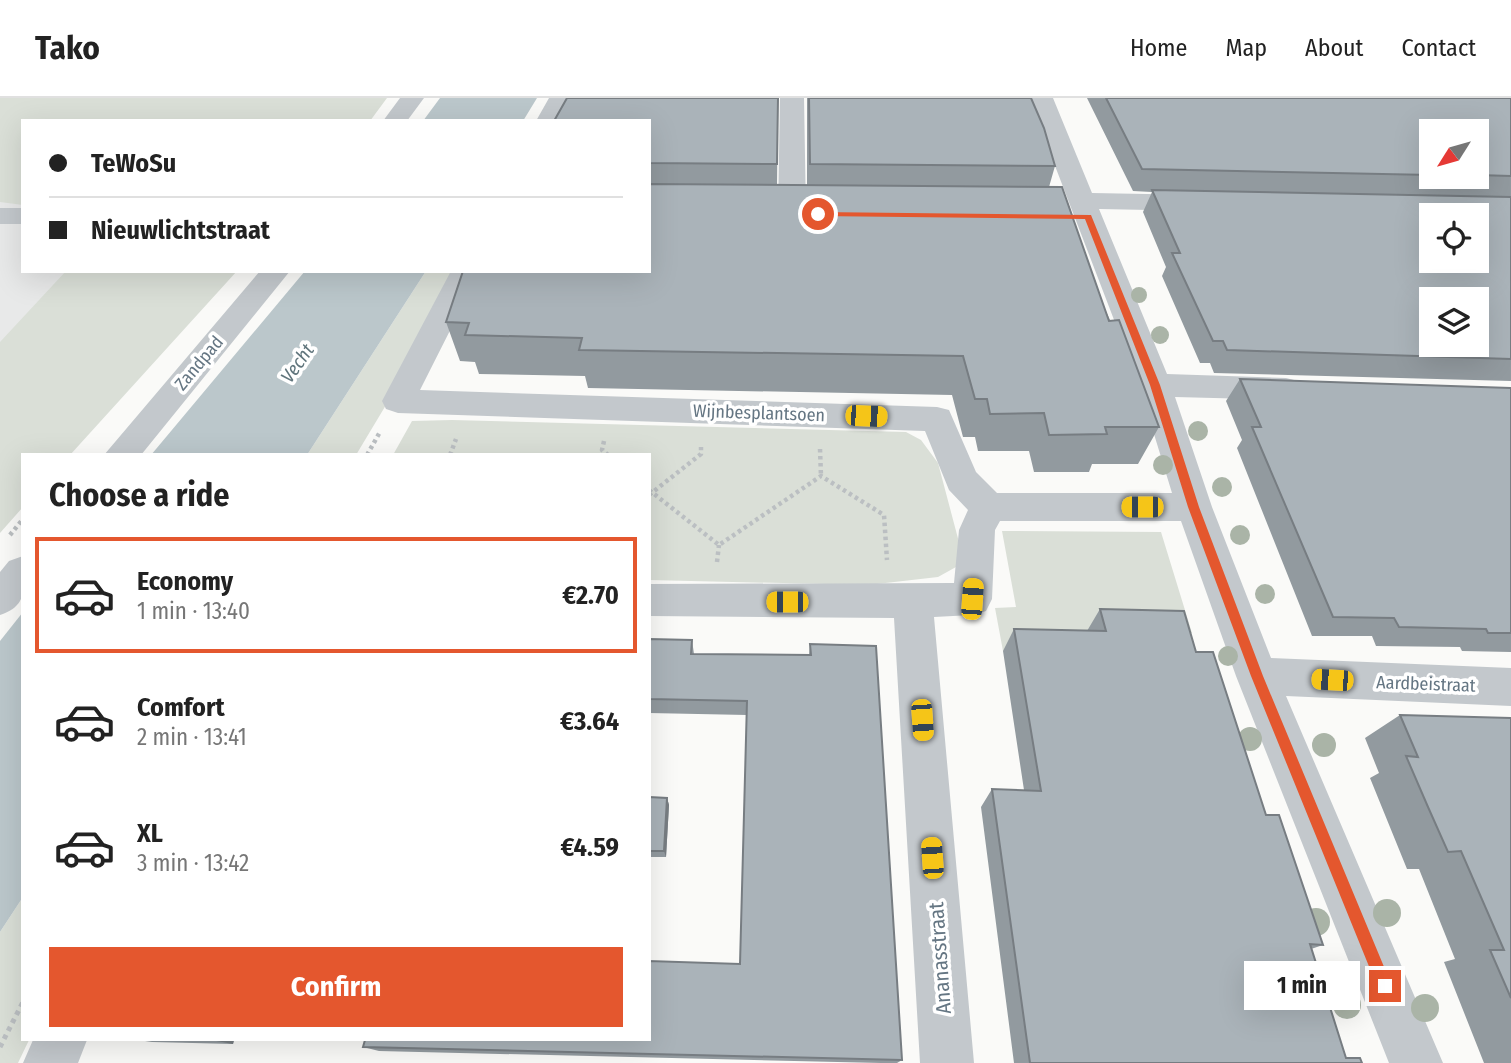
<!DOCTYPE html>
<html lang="en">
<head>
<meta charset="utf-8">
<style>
  body { margin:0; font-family:"Fira Sans Condensed",sans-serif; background:#f6f6f6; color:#222; height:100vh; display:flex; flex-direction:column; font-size:26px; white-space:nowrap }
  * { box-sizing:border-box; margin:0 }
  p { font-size:23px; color:#767676 }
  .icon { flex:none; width:38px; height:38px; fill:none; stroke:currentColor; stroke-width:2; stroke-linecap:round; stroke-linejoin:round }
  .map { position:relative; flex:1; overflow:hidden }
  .panel { position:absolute; left:21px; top:355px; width:630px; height:588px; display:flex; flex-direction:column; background:#fff; border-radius:0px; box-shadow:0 7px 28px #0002 }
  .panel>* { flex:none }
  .top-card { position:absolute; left:21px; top:21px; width:630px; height:154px; border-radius:0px; box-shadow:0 7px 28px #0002; display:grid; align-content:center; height:154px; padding:0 28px; background:#fff }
  .needle { width:46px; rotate:233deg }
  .controls { position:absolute; left:1419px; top:21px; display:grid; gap:14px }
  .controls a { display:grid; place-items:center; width:70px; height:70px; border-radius:0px; background:#fff; box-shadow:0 7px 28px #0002; font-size:35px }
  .end { position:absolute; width:32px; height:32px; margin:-16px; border:9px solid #e4572e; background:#fff; box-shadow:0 0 0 4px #fff }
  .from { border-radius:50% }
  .bubble { position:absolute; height:49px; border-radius:0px; background:#fff; box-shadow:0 7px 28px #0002; font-size:23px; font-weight:700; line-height:49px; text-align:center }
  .car { position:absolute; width:21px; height:42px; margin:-21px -10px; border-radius:9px; box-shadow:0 0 5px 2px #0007; background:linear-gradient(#f5c518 24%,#345 0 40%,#f5c518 0 76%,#345 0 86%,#f5c518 0) }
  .top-card b { display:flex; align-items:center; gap:24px; height:66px; font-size:26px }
  .top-card b+b { border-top:2px solid #e0e0e0 }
  .top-card i { width:18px; height:18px; background:#222 }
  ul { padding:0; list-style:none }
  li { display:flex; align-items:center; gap:21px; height:116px; margin:0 14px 10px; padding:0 14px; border:4px solid transparent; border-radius:0px }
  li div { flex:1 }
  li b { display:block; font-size:26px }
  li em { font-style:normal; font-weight:700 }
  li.selected { border-color:#e4572e }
  li>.icon { width:63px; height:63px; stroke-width:1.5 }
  h2 { padding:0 28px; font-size:32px; line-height:84px }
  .primary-button { display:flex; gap:14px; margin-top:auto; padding:14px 28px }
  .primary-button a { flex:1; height:80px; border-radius:0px; background:#e4572e; color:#fff; font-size:28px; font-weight:700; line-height:80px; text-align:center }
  header { display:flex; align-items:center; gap:42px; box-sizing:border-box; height:98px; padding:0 35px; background:#fff; border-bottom:2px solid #e0e0e0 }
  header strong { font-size:33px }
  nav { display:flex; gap:38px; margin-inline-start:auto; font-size:24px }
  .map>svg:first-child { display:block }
  .built { fill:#e8e9e9 }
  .green { fill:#dadfd7 }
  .water { fill:#bbc7cb }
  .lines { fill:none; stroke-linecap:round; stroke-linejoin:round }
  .path-far1 { stroke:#bbbfc2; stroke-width:4.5; stroke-dasharray:3.5 3.5; stroke-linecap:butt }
  .path { stroke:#bbbfc2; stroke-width:5; stroke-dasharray:4.5 4.5; stroke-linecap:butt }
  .minor { fill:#c3c8cc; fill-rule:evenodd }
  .tree { fill:#aab4a7 }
  .wall { fill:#929a9f; fill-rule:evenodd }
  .shaded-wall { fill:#777d82 }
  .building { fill:#aab3b9; stroke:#777d82; stroke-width:2; fill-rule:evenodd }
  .route { fill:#e4572e }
  .labels { text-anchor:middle; stroke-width:7; stroke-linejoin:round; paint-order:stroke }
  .street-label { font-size:18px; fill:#657683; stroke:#fff }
  .water-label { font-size:19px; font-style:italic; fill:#60757c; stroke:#fff }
  .near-street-label { font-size:21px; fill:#657683; stroke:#fff }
</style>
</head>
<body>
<header>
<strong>Tako</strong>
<nav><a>Home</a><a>Map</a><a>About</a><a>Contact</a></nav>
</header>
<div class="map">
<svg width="1511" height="965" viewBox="0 0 1511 965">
  <rect width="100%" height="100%" fill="#fafaf8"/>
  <path class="built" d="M0 12 266 23H23V173H124L0 277Z"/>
  <path class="green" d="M0 0H387L370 23H23V107L0 104Z
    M66 173H237L70 357H23V409L0 435V244Z
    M426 173H456L386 307 356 357H307Z
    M452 322 906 334 921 342 938 365 960 448 956 469 938 479 868 487 649 482V357H393L412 323Z
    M1002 433 1161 434 1192 535 1165 536 1090 555 1003 553 995 510 1016 509Z
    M23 799V942H29L18 965H0V834Z"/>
  <path class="water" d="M440 0H537L523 23H423Z
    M305 173H426L307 357H151Z
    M23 514V799L0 834V543Z"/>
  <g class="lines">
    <path class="path-far1" d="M604 343 602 352 608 357
      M820 351 821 378
      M367 357 380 334
      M450 357 456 341
      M649 392 719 447 821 378 884 417 887 462
      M649 397 701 356V349
      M10 437 23 421
      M717 464 719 447"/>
    <path class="path" d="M0 949 23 904"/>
    <path class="minor" d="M400 0H424L407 23H383Z
      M549 0H573L560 23H536Z
      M780 0H804L806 116 802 122 792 124 782 122 778 116Z
      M1029 0H1053L1092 95 1201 97 1210 99 1214 105 1210 111 1201 113 1099 111 1167 276 1286 280 1298 283 1302 291 1298 299 1286 302 1175 299 1212 409 1271 560 1511 570V608L1286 598 1443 965H1389L1236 578 1181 423H1000L995 432 992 501 986 513 972 517 934 519 974 965H920L894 520 649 518V486L954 485 959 432 968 412 949 392 925 333 398 315 386 311 382 303 451 173H480L420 292 937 309 949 312 976 374 997 395H1172L1139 287Z
      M0 110H23V126H0Z
      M260 173H290L141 357H104Z
      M23 458C23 486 31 507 0 517V474L9 463Z
      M33 942H87L78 965H23Z"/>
  </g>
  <g class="tree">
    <circle cx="1139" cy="197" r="8"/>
    <circle cx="1160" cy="237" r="9"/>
    <circle cx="1198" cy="333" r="10"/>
    <circle cx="1163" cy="367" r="10"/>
    <circle cx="1222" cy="389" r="10"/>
    <circle cx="1240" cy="437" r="10"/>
    <circle cx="1265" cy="496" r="10"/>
    <circle cx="1228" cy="558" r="10"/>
    <circle cx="1250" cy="641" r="12"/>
    <circle cx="1324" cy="647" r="12"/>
    <circle cx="1387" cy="815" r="14"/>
    <circle cx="1316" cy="824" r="14"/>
    <circle cx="1347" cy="907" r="14"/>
    <circle cx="1425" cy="910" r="14"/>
  </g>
  <path class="wall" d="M778 0 777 87H807V0H1031L1055 68 1049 89 1159 329 1138 366H1092L1089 374H1034L1029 353H978L975 339H963L952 297 588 290 585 278 479 276 475 264 460 263 446 224 649 173V23Z
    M1087 0H1511V283L1214 275 1210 265H1200L1162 178 1166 169 1143 114 1152 94 1133 93ZM1432 33H1477V79H1432Z
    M1240 281 1511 290V554L1462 553 1460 549 1376 548 1372 538H1312L1237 350 1242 342 1226 303Z
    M1100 511 1196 554 1323 847 1311 851 1346 960 1362 965H1014L981 709 992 691 1024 692 1003 553 1014 531 1087 533Z
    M649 541 692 542 694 556 809 557 810 546 902 962 897 965H881L379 953 363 949 740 866 747 617 649 615Z
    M1400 617 1511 620V965H1484L1444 864 1455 861 1419 771H1407L1370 680 1379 675 1365 640Z
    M649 699 667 700 669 707 666 759H649Z
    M138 942H234L233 946 152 944Z"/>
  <path class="shaded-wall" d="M667 700 669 707 666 759 664 753Z
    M211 942H234L233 946Z"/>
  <path class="building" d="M567 0H778L777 66 649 65V23H554Z
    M809 0H1031L1044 30 1055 68 810 66Z
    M1106 0H1511V78L1477 77V33H1432V77L1142 71Z
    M649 86 1062 89 1109 223 1119 222 1159 329H1105L1107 336 1049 337 1044 315 990 316 987 301H975L963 258 579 252 582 240 465 237 469 225 446 224 463 173H649Z
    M1152 92 1511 99V261L1227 252 1223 243H1213L1172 155H1180ZM1432 117H1477V163H1432ZM1432 201H1477V247H1432Z
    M1240 281 1511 290V535H1488L1486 531 1399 529 1394 520 1333 519 1252 329H1261Z
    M1100 511 1184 513 1196 554H1213L1266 717H1279L1323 847 1310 846 1346 960H1360L1362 965H1030L992 691 1041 693 1014 531 1106 533Z
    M649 541 692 542 691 556 811 557 810 546 876 548 902 962 363 949 365 942H649V863L740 866 747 603 649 601Z
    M1400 617 1511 620V900L1490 852H1504L1461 753 1448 754 1428 709 1406 658 1418 659Z
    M649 699 667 700 664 753H649Z"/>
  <path class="route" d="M818 114 1091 117 1160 287 1199 409 1263 578 1392 888 1390 893 1385 895 1379 893 1251 578 1188 409 1150 287 1085 121 816 118Z"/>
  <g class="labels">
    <g class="street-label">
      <text transform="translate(199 265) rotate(-50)" y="6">Zandpad</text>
      <text transform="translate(759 315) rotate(2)" y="6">Wijnbesplantsoen</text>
      <text transform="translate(1426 586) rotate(2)" y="6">Aardbeistraat</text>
    </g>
    <g class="water-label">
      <text transform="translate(297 265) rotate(-55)" y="7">Vecht</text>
    </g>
    <g class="near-street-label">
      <text transform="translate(940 860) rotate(-94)" y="7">Ananasstraat</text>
    </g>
  </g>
</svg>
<div class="controls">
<a><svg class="needle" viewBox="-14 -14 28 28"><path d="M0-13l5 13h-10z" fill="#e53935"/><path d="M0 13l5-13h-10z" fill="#767676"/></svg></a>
<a><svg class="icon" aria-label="locate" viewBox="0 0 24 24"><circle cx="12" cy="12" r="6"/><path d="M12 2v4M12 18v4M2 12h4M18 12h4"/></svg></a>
<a><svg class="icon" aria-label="layers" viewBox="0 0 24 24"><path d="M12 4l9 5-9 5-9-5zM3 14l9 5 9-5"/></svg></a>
</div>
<i class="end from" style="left:818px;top:116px"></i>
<i class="end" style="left:1385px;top:888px"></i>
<div class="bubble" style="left:1244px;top:863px;width:116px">1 min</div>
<i class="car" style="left:866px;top:318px;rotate:92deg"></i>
<i class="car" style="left:1142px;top:409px;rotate:270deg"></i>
<i class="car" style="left:972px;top:501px;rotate:4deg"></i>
<i class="car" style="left:787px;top:504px;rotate:270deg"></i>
<i class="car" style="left:1332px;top:582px;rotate:273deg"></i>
<i class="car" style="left:922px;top:622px;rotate:176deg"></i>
<i class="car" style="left:932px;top:760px;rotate:356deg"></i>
<div class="top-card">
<b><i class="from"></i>TeWoSu</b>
<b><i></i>Nieuwlichtstraat</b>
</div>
<section class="panel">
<h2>Choose a ride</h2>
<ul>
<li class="selected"><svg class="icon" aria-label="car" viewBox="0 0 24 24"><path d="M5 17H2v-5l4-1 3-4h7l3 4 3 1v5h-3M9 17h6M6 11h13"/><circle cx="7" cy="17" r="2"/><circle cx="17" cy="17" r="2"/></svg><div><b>Economy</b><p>1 min · 13:40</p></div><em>€2.70</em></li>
<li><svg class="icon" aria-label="car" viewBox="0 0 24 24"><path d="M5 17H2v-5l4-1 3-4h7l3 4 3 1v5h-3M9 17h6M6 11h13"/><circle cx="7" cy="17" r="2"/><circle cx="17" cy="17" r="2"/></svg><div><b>Comfort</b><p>2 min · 13:41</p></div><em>€3.64</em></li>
<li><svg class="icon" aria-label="car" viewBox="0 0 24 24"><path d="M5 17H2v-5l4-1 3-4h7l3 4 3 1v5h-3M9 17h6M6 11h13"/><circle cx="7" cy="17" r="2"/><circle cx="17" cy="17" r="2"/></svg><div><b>XL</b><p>3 min · 13:42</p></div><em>€4.59</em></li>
</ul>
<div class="primary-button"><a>Confirm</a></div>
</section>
</div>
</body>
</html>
